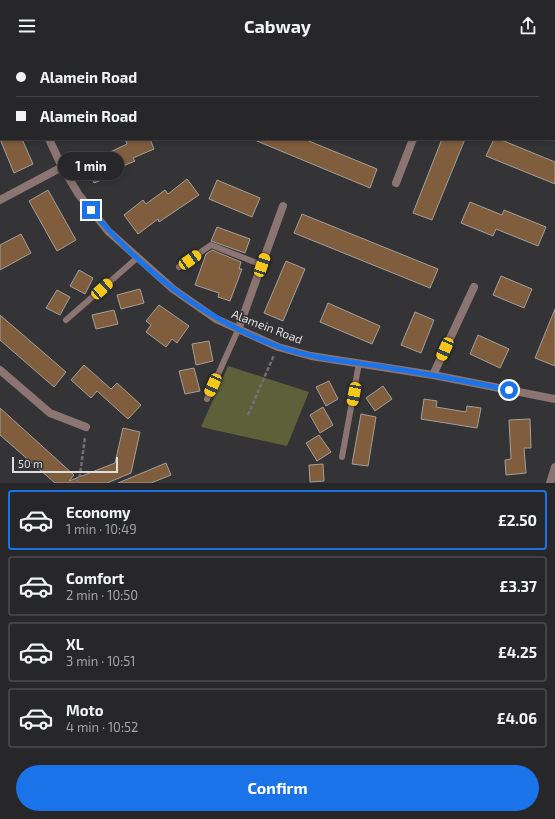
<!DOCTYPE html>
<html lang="en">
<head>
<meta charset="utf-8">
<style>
  body { margin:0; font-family:"Exo 2",sans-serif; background:#333234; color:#f1f3f6; height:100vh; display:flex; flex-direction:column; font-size:15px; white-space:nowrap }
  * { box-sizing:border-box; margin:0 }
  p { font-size:13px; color:#a4a5a8 }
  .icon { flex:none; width:22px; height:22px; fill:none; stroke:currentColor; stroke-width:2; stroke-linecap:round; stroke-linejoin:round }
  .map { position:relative; height:431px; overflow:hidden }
  .side { display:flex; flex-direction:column; background:#272628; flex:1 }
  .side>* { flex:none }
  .hud { position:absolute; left:0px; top:0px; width:555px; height:88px; box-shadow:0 2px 6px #0003,0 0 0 1px #434345; display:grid; align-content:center; height:88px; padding:0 16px; background:#272628 }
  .scale { position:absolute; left:12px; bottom:10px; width:106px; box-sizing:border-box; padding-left:4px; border:2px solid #dededf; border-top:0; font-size:11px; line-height:14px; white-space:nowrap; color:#dededf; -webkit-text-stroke:3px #343335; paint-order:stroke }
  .end { position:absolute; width:18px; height:18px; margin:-9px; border:5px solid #1a73e8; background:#fff; box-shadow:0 0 0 2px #fff }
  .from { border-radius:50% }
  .bubble { position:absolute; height:28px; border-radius:14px; background:#272628; box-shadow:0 2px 6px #0003,0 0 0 1px #434345; font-size:13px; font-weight:700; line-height:28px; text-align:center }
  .car { position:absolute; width:12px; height:24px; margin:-12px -6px; border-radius:5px; box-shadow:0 0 3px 1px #0007; background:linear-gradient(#f5c518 24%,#345 0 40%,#f5c518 0 76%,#345 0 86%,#f5c518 0) }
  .hud b { display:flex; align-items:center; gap:14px; height:38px; font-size:15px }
  .hud b+b { border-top:1px solid #434345 }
  .hud i { width:10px; height:10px; background:#f1f3f6 }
  ul { padding:7px 0 0; list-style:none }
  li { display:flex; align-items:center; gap:12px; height:60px; margin:0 8px 6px; padding:0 8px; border:2px solid #434345; border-radius:4px }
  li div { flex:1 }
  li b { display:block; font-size:15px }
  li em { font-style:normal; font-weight:700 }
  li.current { border-color:#1a73e8 }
  li>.icon { width:36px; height:36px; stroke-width:1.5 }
  .cta { display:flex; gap:8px; margin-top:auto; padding:8px 16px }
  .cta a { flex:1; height:46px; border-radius:24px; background:#1a73e8; color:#fff; font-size:16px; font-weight:700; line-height:46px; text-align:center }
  header { display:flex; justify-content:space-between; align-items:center; height:52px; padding:0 16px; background:#272628; font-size:18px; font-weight:700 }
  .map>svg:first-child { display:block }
  .green { fill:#5d613a }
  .building { fill:#805d3d; stroke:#a29f9d }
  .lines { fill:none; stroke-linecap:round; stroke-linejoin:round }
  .path { stroke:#706f71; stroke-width:2.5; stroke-dasharray:4 2; stroke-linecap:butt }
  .service { stroke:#8b7471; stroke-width:6 }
  .minor { stroke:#8b7471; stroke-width:8 }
  .route { stroke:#1a73e8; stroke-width:5 }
  .labels { text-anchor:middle; stroke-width:3.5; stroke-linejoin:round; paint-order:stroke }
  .street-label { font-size:12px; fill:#dededf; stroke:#343335 }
</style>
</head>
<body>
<header><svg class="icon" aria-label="menu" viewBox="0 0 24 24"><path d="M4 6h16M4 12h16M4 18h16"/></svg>Cabway<svg class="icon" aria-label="share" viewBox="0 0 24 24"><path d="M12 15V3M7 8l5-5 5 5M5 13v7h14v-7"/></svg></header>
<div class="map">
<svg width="555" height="431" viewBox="0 0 555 431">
  <rect width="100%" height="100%" fill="#343335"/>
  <path class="green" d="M228 314 309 340 287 394 201 375Z"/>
  <path class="building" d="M0 87H22L33 112 14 121Z
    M125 87H150L154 97 133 106 135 109 114 118 116 122 94 131 85 112 127 92Z
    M252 87H304L377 117 370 136Z
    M442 87H465L432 168 413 161Z
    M494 87H499L555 110V132L486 104Z
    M187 127 199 143 159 170 158 167 138 182 124 163 143 148 146 152 165 138 168 142Z
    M217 128 260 146 252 165 209 147Z
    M48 138 76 188 57 199 29 149Z
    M470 150 502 163 504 158 546 175 538 194 496 177 493 184 461 171Z
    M302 162 438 217 430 236 294 181Z
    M217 175 250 187 245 201 211 189Z
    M21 182 31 201 0 218V193Z
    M212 198 241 210 239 217H242L230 249 218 245 219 241 195 233 206 202Z
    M286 209 305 217 283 269 264 261Z
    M79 218 93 226 85 242 70 234Z
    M501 224 532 237 524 256 493 243Z
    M140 237 144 251 121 257 117 243Z
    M57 238 70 245 60 263 46 256Z
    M328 251 380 274 372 292 320 270Z
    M159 253 189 274 177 291 172 287 166 295 146 280 151 273 146 269Z
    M555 257V314L535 306Z
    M114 258 118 272 96 277 92 263Z
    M415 260 434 268 421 301 401 293Z
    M0 263 66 320 54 335 0 288Z
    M478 283 509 297 500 316 470 302Z
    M209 289 213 309 196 313 192 292Z
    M84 313 111 337 117 331 141 353 128 367 97 339 91 346 71 328Z
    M194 316 200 339 185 342 179 319Z
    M329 329 338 347 326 354 316 335Z
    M383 334 392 347 375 359 366 346Z
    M424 347 437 349 436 355 466 360 467 354 481 356 477 376 421 367Z
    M323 355 333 373 320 381 310 363Z
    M0 356 74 423 69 429 115 411 123 376 140 380 131 421 107 431H55L0 383Z
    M361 362 376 365 368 414 352 412Z
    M530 367 531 396H524L526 421 506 423 505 408 511 407 509 368Z
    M319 383 331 400 317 409 306 391Z
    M166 411 171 423 151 431H118Z
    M323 412 324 429 310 430 309 413Z"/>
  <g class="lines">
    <path class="path" d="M248 363 274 303
      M76 431 80 423 85 385"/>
    <path class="service" d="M446 1 447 0
      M179 215 211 193 262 213
      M66 268 137 206
      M207 347 238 278
      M342 405 359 311"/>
    <path class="minor" d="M8 0 9 1
      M361 0 364 1
      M227 1 228 0
      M554 13 555 10
      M554 74 555 75
      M49 87 62 115 79 143 108 179 173 237 216 267 278 295 311 304 433 323 555 347
      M396 131 413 87
      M0 148 62 115
      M238 278 283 154
      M0 318 50 361 86 375
      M433 323 474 235
      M550 431 555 415"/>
  </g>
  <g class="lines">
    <path class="route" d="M91 158C142 218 203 267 277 294 309 306 345 309 378 314 422 321 466 329 509 338"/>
  </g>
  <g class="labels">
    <g class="street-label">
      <text transform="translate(267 275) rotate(21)" y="4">Alamein Road</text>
    </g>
  </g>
</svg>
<div class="scale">50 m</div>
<i class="end from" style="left:509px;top:338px"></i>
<i class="end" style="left:91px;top:158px"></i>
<div class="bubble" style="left:58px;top:100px;width:66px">1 min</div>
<i class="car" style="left:190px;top:208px;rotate:56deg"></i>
<i class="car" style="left:262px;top:213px;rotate:19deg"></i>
<i class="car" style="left:102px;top:237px;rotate:48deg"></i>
<i class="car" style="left:445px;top:297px;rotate:204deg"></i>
<i class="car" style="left:213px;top:333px;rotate:204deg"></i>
<i class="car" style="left:354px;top:342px;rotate:191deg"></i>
<div class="hud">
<b><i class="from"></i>Alamein Road</b>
<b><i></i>Alamein Road</b>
</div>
</div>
<section class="side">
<ul>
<li class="current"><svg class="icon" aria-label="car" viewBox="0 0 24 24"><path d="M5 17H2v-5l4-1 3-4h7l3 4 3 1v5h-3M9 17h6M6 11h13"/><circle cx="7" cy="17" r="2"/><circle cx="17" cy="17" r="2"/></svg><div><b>Economy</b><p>1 min · 10:49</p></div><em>£2.50</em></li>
<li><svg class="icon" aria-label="car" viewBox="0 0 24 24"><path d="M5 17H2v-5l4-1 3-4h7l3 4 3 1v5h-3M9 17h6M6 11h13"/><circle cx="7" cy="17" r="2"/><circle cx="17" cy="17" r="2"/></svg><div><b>Comfort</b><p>2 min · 10:50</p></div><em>£3.37</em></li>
<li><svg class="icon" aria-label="car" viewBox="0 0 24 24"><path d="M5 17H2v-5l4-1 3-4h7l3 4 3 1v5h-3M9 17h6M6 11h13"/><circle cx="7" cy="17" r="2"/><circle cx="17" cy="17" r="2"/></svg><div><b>XL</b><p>3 min · 10:51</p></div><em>£4.25</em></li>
<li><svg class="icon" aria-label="car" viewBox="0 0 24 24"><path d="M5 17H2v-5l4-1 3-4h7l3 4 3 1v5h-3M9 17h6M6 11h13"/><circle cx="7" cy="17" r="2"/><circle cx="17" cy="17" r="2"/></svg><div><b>Moto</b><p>4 min · 10:52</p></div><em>£4.06</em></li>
</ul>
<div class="cta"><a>Confirm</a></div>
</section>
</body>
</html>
